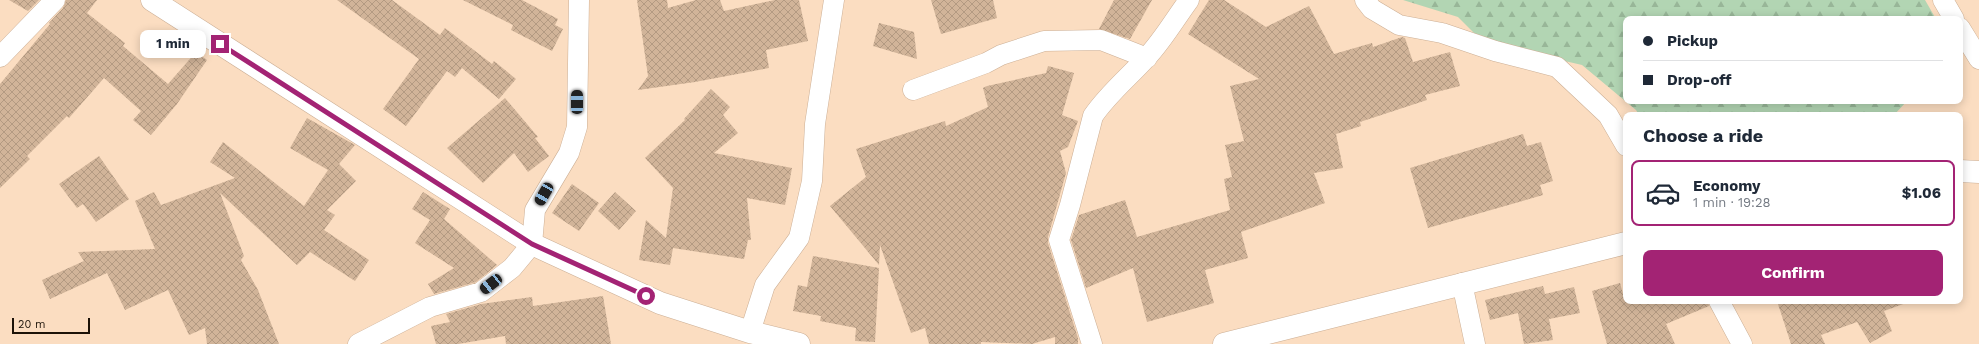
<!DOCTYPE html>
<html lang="en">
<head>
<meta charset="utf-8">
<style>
  body { margin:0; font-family:"Work Sans",sans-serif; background:#f6f6f7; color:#1f2937; height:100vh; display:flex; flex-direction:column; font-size:15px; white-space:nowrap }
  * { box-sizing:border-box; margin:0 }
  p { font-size:13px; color:#747a83 }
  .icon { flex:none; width:22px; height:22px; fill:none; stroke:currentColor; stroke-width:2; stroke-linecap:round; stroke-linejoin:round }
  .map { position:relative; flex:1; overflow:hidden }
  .side { position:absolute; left:1623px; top:112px; width:340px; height:192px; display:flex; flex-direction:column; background:#fff; border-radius:8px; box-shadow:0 2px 10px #0003 }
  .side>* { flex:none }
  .guide { position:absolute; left:1623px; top:16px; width:340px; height:88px; border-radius:8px; box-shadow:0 2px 10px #0003; display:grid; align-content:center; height:88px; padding:0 20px; background:#fff }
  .scale { position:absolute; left:12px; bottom:10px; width:78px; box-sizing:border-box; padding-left:4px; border:2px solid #1c1208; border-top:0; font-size:11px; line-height:14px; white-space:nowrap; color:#1c1208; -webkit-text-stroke:3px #fbddc1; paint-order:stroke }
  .end { position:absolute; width:18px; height:18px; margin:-9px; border:5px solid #a32374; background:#fff; box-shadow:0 0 0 2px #fff }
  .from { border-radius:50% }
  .bubble { position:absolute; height:28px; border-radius:8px; background:#fff; box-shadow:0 2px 10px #0003; font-size:13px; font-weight:700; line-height:28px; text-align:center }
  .car { position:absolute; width:12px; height:24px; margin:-12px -6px; border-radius:5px; box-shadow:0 0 3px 1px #0007; background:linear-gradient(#222 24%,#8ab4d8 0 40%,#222 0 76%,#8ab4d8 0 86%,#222 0) }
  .guide b { display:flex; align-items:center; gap:14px; height:38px; font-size:15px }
  .guide b+b { border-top:1px solid #e0e1e3 }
  .guide i { width:10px; height:10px; background:#1f2937 }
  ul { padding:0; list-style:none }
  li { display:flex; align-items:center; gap:12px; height:66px; margin:0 8px 6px; padding:0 12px; border:2px solid #e0e1e3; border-radius:8px }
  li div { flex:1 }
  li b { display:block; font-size:15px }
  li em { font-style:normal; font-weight:700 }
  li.current { border-color:#a32374 }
  li>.icon { width:36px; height:36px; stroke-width:1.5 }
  h2 { padding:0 20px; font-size:18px; line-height:48px }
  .action { display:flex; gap:8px; margin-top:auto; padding:8px 20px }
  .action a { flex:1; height:46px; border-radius:8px; background:#a32374; color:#fff; font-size:16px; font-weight:700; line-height:46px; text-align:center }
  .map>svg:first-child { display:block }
  .forest { fill:url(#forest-firs) }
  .building { fill:url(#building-cross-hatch) }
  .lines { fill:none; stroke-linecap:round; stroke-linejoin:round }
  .minor-casing { stroke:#ccaf95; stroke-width:21 }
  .tertiary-casing { stroke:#ccaf95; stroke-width:23 }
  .minor { stroke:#fff; stroke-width:20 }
  .tertiary { stroke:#fff; stroke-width:22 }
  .route { stroke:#a32374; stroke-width:5 }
</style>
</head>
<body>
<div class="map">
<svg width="1979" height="344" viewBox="0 0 1979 344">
  <defs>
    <pattern id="forest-firs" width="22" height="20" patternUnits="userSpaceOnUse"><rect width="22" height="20" fill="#b2d5b3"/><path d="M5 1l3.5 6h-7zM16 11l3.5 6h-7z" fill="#98b698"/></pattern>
    <pattern id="building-cross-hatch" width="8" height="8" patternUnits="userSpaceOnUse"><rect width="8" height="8" fill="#d1b499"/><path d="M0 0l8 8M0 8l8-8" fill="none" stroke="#b39a82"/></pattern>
  </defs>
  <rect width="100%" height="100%" fill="#fbddc1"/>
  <path class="forest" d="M1403 0H1925L1936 19H1626V101H1907L1894 115H1639L1636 110 1582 65 1483 42 1458 17Z"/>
  <path class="building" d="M9 0H39L28 11Z
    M66 0H97L87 13 125 43 123 46 168 84 196 52 207 60 177 104 151 135 133 120 141 111 104 78 69 118 67 116 27 156 30 159 0 188V84L50 24 49 23 63 8Z
    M337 0H392L440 35 445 28 492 64 494 61 516 79 499 99 462 68 455 77 447 71 406 126 383 109 419 59Z
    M463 0H522L558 19 555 25 563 29 552 51 511 30 513 25Z
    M637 0H667L668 8 696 0H720L724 11 775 0H799L808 41 766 50 769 68 695 82 638 90 648 76Z
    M931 0H993L997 18 941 34Z
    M1114 0H1152L1130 39 1099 29Z
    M1209 0H1224L1266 27 1309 6 1334 54 1372 43 1373 47 1402 37 1405 38 1413 62 1450 52 1460 86 1425 95 1427 100 1360 122 1361 126 1336 134 1343 168 1314 173 1325 203 1241 232 1248 258 1205 270 1214 303 1147 322 1133 268 1086 288 1071 240 1079 215 1125 200 1137 237 1230 210 1224 179 1232 177 1225 145 1244 141 1230 86 1259 79 1188 34Z
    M879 23 914 32 917 59 873 46Z
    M1048 66 1074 73 1062 115 1078 121 1068 147 1060 151 1066 173 1048 237V243L1078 338V344H1055V337L1032 344 981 342V344H929L925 328 911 333 880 245 879 265 830 206 866 177 856 149 945 121 946 126 988 107 983 88 987 86 1046 73Z
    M711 89 730 107 723 115 738 133 714 153 792 168 785 205 747 198 751 240H748L744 259 673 248 670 265 639 260 646 220 666 238 673 188 645 158 685 120 684 119Z
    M505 98 538 137 535 138 549 156 528 172 514 153 483 183 447 148Z
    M307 118 355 145 339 164 356 181 327 210 335 215 324 230 369 260 355 281 310 252 297 265 220 193 244 256 241 260 258 290 279 344H207L205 328 189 335 168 290 125 310 107 273 50 299 42 280 84 261 78 252 155 249 135 201 154 192 161 205 235 178 210 162 223 142 304 206 328 170 290 148Z
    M1523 134 1527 146 1541 142 1553 181 1540 185 1543 195 1428 228 1410 168Z
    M99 156 129 199 96 222 83 204 77 208 59 184Z
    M572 184 599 203 579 231 552 213Z
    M423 192 450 209 444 219 497 265 476 282 434 294 428 284 454 268 415 243 430 220 412 209Z
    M615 192 636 211 619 230 598 211Z
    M813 256 879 268 875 342 855 341 856 328 820 321 821 316 793 311 798 285 807 287Z
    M1620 283 1625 301H1708L1709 306 1666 324 1675 344H1607L1592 291Z
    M1543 286 1545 294 1574 287 1580 313 1549 319 1553 340 1524 344 1518 313 1490 320 1485 300Z
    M603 296 611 344H506L505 336 458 344H436L431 326 450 322 446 314 481 304 532 297 533 306Z
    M1777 301H1905L1906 303 1884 311 1892 331 1870 343 1857 322 1821 335 1825 344H1791Z"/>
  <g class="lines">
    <g class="minor-casing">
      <path id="minor" d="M1365 0 1372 9 1399 25 1442 33 1495 51 1557 67 1608 115 1626 146
        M1943 0 1954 19
        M1960 28 1979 59
        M0 57 55 0
        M913 90 986 63 1001 55 1044 41 1101 40 1147 58
        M1462 283 1475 344
        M1719 301 1742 344
        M750 332 765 285 799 238 812 181 815 124 834 0
        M358 344 430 307 481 292 512 268 532 244 535 210 569 153 577 127 579 0
        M1092 344 1059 240 1070 205 1093 116C1108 94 1129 77 1147 57 1163 40 1175 19 1189 0"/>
    </g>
    <g class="tertiary-casing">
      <path id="tertiary" d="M152 0 532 244 660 303 750 332 799 344
        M1960 171 1979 172
        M1224 344 1626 243"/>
    </g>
    <use href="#minor" class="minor"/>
    <use href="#tertiary" class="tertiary"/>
  </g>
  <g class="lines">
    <path class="route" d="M220 44 532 244 646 296"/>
  </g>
</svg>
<div class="scale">20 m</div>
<i class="end from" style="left:646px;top:296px"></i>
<i class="end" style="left:220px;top:44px"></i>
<div class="bubble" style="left:140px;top:30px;width:66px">1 min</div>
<i class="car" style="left:577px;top:102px;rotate:0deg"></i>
<i class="car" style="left:544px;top:194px;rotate:210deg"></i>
<i class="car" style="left:491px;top:284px;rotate:232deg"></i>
<div class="guide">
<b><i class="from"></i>Pickup</b>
<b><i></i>Drop-off</b>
</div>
<section class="side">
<h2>Choose a ride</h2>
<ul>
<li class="current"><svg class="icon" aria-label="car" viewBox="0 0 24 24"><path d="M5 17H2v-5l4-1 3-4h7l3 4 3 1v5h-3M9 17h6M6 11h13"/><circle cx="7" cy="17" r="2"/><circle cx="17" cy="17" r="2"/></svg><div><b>Economy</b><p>1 min · 19:28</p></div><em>$1.06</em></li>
</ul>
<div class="action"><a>Confirm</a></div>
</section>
</div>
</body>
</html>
